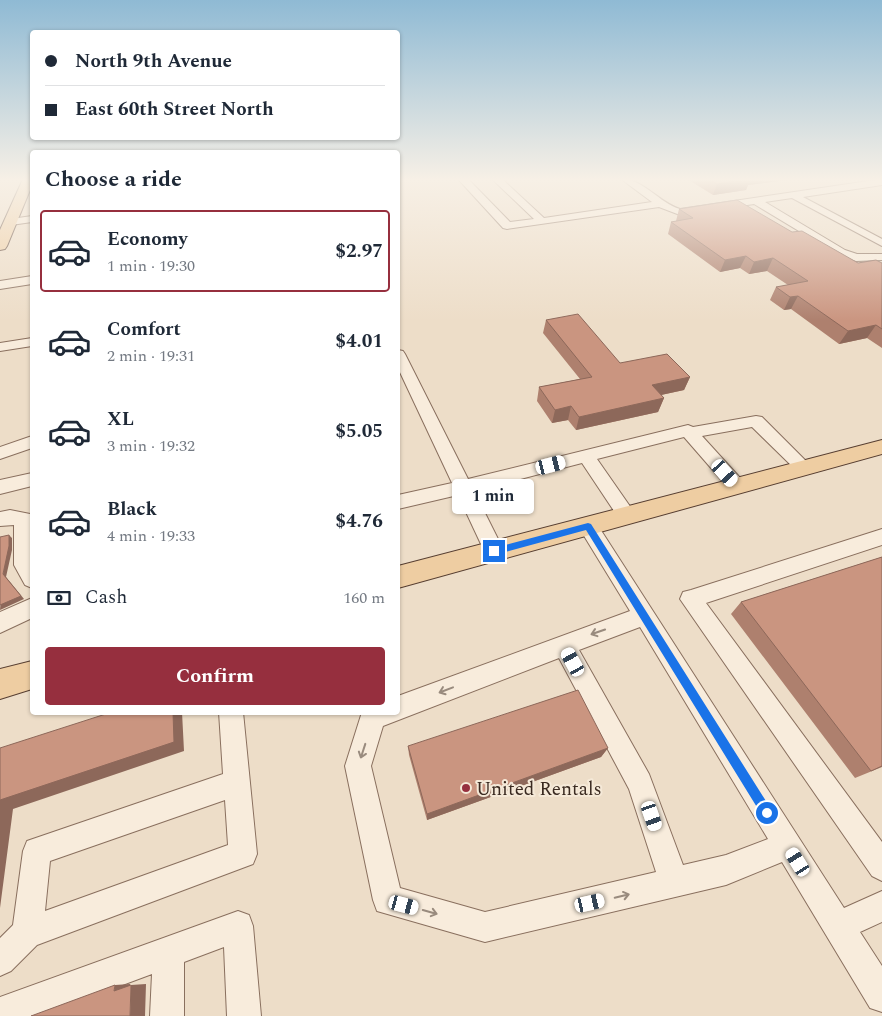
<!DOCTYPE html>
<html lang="en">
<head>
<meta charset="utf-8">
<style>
  body { margin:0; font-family:Spectral,serif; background:#f6f6f7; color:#1f2937; height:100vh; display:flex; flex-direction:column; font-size:19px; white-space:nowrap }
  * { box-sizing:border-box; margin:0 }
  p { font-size:16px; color:#747a83 }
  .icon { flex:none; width:28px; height:28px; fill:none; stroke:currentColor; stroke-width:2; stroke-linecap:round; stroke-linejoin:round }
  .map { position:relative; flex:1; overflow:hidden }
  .panel { position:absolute; left:30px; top:150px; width:370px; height:565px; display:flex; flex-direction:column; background:#fff; border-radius:5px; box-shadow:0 1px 4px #0004 }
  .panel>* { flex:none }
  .guide { position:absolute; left:30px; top:30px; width:370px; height:110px; border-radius:5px; box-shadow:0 1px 4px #0004; display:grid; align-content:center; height:110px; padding:0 15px; background:#fff }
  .end { position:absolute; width:22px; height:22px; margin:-11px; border:6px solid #1a73e8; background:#fff; box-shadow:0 0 0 2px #fff }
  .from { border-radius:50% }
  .bubble { position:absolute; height:35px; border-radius:5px; background:#fff; box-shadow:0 1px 4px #0004; font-size:16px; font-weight:700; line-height:35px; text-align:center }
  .car { position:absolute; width:15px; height:30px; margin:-15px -8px; border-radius:6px; box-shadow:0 0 4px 1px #0007; background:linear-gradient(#fff 24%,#345 0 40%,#fff 0 76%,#345 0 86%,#fff 0) }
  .guide b { display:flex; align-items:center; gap:18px; height:48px; font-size:19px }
  .guide b+b { border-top:1px solid #e0e1e3 }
  .guide i { width:12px; height:12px; background:#1f2937 }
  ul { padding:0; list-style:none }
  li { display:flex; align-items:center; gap:15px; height:82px; margin:0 10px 8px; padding:0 5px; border:2px solid transparent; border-radius:5px }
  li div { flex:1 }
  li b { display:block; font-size:19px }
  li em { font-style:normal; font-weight:700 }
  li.active { border-color:#962f3e }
  li>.icon { width:45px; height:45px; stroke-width:1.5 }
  h2 { padding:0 15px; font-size:22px; line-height:60px }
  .pay { display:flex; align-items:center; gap:12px; height:55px; padding:0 15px; font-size:19px }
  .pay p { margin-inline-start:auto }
  .action { display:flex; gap:10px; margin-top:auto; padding:10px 15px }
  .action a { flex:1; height:58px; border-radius:5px; background:#962f3e; color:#fff; font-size:20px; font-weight:700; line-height:58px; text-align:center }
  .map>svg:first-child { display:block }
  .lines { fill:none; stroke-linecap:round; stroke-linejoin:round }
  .minor-casing { stroke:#896f5e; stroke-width:2 }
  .major-casing { stroke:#573e31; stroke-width:2 }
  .minor { fill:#f8ecdc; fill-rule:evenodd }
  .major { fill:#eecda2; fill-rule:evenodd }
  .wall { fill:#ae806e }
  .shaded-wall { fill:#8d685a }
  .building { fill:#ca9580; stroke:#8d685a }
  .oneway { stroke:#998b7e }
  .route { fill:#1a73e8 }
  .poi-dot { fill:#962f3e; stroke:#f5e9d8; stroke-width:2 }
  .labels { text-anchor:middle; stroke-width:4; stroke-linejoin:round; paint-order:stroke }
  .near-poi-label { font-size:19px; fill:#3a2a21; stroke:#f5e9d8; text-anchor:start }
</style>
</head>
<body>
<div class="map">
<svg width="882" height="1016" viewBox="0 0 882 1016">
  <rect width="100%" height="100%" fill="#edddc8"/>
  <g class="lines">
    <g class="minor-casing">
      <path id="minor" d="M458 179H468L510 222 534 219 492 179H502L544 218 652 202 621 179C644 179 659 203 680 209L882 179V185L803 197 882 239V246L792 198 765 202 845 250 857 254H882V260L856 261 837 254 754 204 680 215 659 207 507 229 503 228Z
        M32 216V222L11 225 6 222 11 219Z
        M32 276V284L0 289V281Z
        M32 338V346L0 351V343Z
        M398 350 403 351 405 354 468 479 688 425 693 427 756 416 762 417 813 468 810 472 804 474 798 472 752 427 702 436 743 481 746 486 743 491 737 493 731 491 684 437 597 459 636 515 634 520 627 522 620 520 582 463 474 491 504 551 501 557 494 559 487 557 458 495 398 509V495L452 483 398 368Z
        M32 436V448L0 459V447Z
        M32 473V486L0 494V480Z
        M10 510 30 514 32 519V588L25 585 14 565V525L0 526V512Z
        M588 518 595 521 844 908 882 891V922L860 932 882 966V1012L870 1008 782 862 726 885 485 942 377 911 373 900 345 766 362 712H398V696L630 611 578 526 581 521ZM640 627 768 839 726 855 683 865 649 774 579 650ZM559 658 629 789 656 872 485 912 400 888 371 766 383 726Z
        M882 529V545L706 603 882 842V881L872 876 680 599 683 592 691 590Z
        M32 598V618L0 633V612Z
        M219 712H243L257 854 253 864 37 945 11 971 0 976V938L13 925 23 851 27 841 223 774ZM225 800 228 845 45 911 50 861Z
        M238 911 249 915 253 926 261 1016H227L224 947 184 962V1016H150L152 974 39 1016H0V997Z"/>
    </g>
    <g class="major-casing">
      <path id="major" d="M23 179H32V185L7 246 5 249 0 250V230Z
        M882 440V454L398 588V566Z
        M32 661V689L0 699V669Z"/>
    </g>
    <use href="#minor" class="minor"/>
    <use href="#major" class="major"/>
  </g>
  <path class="wall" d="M687 179H794L748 185 746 190 713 195Z
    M679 209 792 232 858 263H882V348L867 338 839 344 791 309 784 310 770 300 776 287 788 285 767 271 749 274 740 268 720 272 668 234 671 222 676 221Z
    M546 320 620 363 690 377 684 390 661 395 664 398 658 412 576 430 568 420 552 423 537 401 539 387 580 379 543 333Z
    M882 557V767L855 778 731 614 741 602Z
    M408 746 608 748 601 757 427 820 409 755Z"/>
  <path class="shaded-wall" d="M742 179H794L748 185 746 190 713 195 717 184Z
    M746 256 740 268 720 272 725 260Z
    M773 258 767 271 749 274 754 262Z
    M798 296 791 309 784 310 790 297Z
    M876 325 867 338 839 344 848 331Z
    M690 377 684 390 647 398 652 385Z
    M664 398 658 412 576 430 579 417Z
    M571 406 568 420 552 423 555 410Z
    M9 535 12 538V550L6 577 24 599 0 610 3 574Z
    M173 712H182L184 751 13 809 0 908V800Z
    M608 748 601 757 427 820V814Z
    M130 984V990L114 991 115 985Z
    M146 984 145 1016H130L131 985Z"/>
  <path class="building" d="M709 179H750L717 184Z
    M737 200 792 232 802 231 858 263 876 260 882 263V329L876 325 848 331 798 296 790 297 776 287 808 281 773 258 754 262 746 256 725 260 671 222 693 218 679 209Z
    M578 314 620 363 667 354 690 377 652 385 664 398 579 417 571 406 555 410 539 387 592 377 546 320Z
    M9 535V546L3 574 21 596 0 605V537Z
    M882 557V766L871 771 741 602Z
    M578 690 608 748 427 814 408 746Z
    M112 712H173L174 742 0 800V748Z
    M115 985 114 991 131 985 130 1016H31Z"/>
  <defs><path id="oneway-shaft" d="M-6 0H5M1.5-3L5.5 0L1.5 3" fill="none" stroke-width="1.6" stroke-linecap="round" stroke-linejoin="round" transform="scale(1.25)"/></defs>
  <g class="oneway">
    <use href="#oneway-shaft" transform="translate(598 632) rotate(161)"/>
    <use href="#oneway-shaft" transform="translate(446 690) rotate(159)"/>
    <use href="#oneway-shaft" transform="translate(363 751) rotate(108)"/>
    <use href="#oneway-shaft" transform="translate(622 896) rotate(-13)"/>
    <use href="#oneway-shaft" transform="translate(430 912) rotate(16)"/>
  </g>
  <linearGradient id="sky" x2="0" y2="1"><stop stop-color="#8fbad4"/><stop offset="0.56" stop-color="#f7f0e6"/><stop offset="1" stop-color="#f7f0e6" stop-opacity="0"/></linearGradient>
  <rect width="882" height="321" fill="url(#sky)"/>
  <path class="route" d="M588 523 591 524 771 809 773 813 771 817 767 819 763 817 586 530 494 555 490 551 494 548Z"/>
  <circle class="poi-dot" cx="466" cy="788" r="5"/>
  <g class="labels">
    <g class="near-poi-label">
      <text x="476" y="795">United Rentals</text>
    </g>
  </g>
</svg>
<i class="end from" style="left:767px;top:813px"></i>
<i class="end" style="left:494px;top:551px"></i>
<div class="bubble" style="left:452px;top:479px;width:82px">1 min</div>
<i class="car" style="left:551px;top:465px;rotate:76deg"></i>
<i class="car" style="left:725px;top:473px;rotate:138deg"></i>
<i class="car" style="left:573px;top:662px;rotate:331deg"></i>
<i class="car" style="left:652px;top:816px;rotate:161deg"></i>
<i class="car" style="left:798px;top:862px;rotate:328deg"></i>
<i class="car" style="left:590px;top:903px;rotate:77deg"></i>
<i class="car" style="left:404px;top:905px;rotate:105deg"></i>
<div class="guide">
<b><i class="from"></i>North 9th Avenue</b>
<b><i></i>East 60th Street North</b>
</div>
<section class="panel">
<h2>Choose a ride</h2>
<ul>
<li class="active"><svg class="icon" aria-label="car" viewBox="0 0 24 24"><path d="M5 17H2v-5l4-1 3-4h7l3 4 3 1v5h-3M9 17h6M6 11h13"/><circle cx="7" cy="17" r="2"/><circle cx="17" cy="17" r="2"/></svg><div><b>Economy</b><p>1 min · 19:30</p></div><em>$2.97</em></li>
<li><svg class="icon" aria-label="car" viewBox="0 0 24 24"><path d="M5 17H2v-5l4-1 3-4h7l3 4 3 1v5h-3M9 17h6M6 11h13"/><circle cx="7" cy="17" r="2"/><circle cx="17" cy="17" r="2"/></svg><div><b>Comfort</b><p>2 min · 19:31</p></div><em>$4.01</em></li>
<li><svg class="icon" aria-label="car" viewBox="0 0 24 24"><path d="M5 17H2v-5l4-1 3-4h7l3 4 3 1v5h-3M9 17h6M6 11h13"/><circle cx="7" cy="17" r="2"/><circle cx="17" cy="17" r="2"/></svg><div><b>XL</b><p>3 min · 19:32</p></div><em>$5.05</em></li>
<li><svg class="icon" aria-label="car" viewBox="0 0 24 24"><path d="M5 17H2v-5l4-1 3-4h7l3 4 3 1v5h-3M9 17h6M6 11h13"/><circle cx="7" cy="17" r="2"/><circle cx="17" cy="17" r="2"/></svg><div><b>Black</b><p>4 min · 19:33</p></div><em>$4.76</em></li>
</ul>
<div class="pay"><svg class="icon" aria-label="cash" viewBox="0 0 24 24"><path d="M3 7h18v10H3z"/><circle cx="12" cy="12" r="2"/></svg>Cash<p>160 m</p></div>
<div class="action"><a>Confirm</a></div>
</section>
</div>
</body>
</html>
